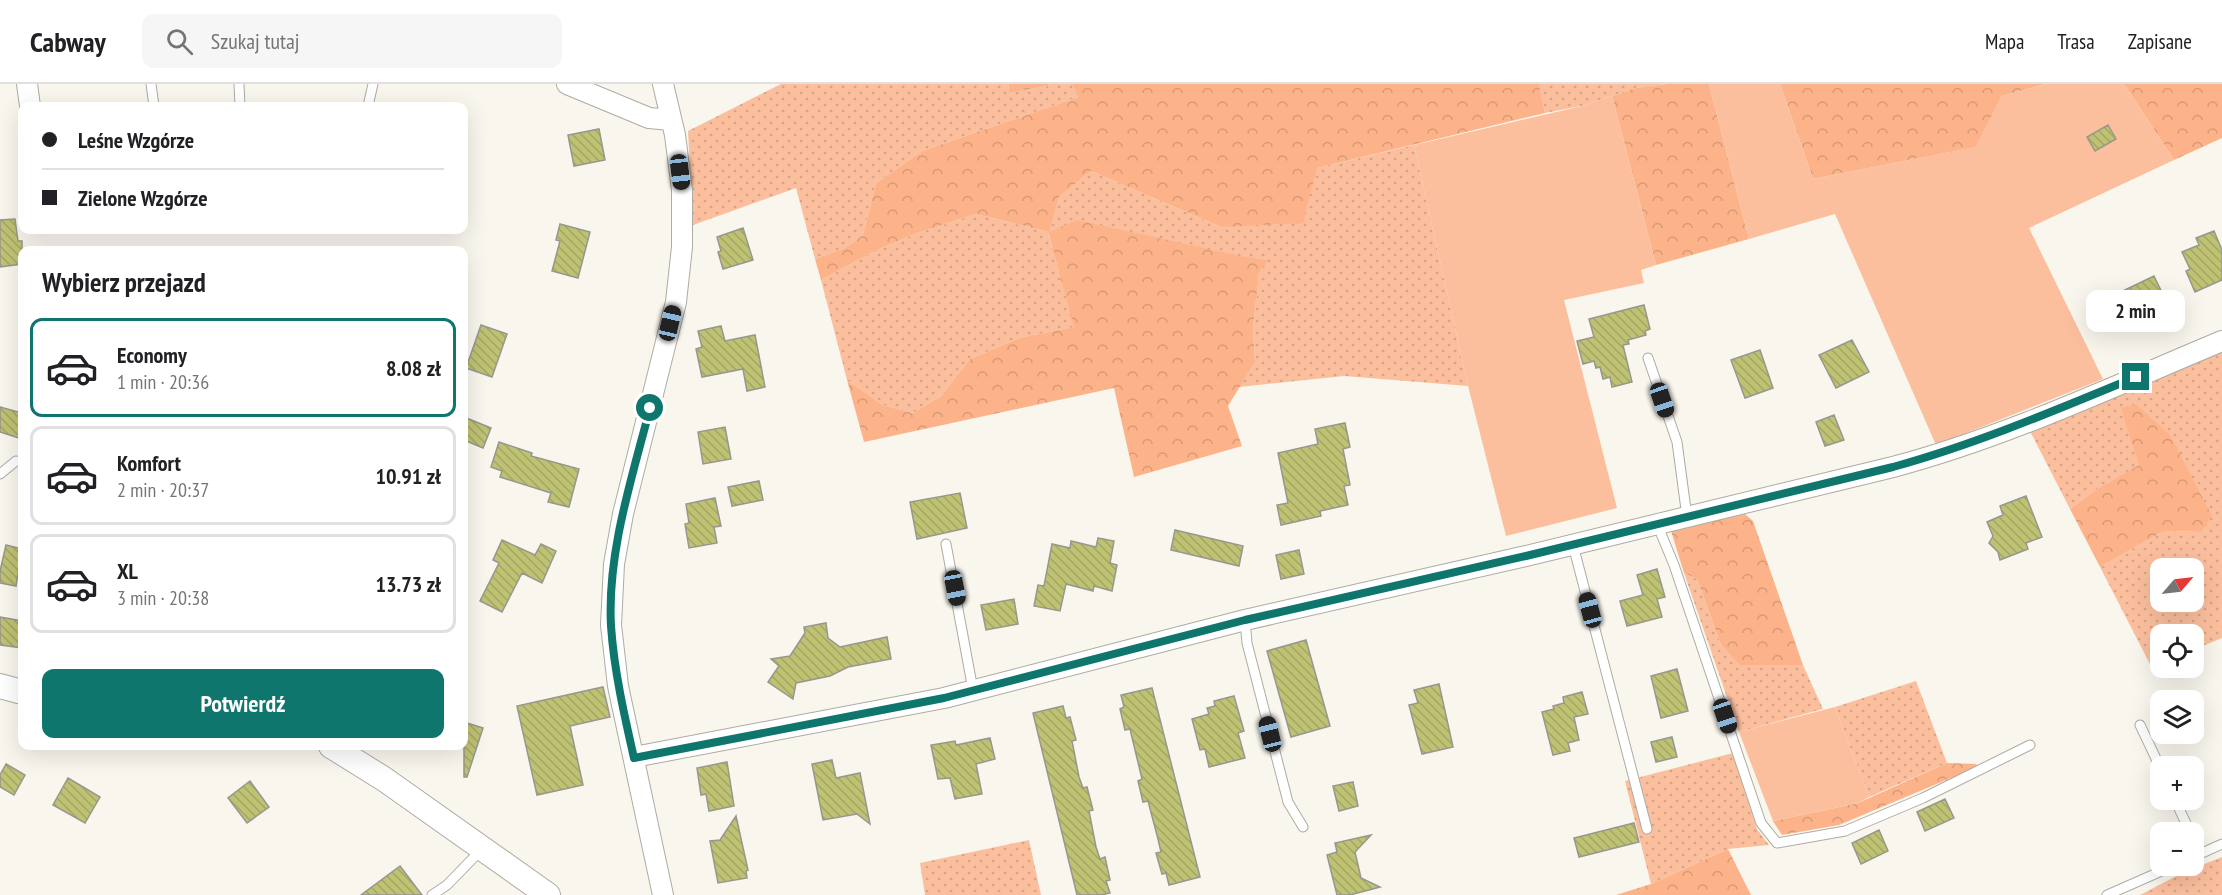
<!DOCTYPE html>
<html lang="pl">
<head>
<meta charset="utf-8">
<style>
  body { margin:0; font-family:"PT Sans Narrow",sans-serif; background:#f6f6f6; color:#202124; height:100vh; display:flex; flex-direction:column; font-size:22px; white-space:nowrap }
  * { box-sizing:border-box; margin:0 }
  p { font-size:20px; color:#757577 }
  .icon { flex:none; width:33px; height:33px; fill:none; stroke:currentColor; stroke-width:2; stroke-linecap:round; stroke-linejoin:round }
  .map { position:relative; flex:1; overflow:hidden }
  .side { position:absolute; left:18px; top:162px; width:450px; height:504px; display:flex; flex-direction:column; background:#fff; border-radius:12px; box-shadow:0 6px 24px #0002 }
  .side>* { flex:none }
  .guide { position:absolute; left:18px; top:18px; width:450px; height:132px; border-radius:12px; box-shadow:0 6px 24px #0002; display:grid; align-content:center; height:132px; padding:0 24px; background:#fff }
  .needle { width:39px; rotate:62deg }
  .buttons { position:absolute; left:2150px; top:474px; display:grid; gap:12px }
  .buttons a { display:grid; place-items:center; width:54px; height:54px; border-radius:12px; background:#fff; box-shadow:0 6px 24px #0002; font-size:30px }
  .end { position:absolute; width:27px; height:27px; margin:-14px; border:8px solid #0f766e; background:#fff; box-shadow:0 0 0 3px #fff }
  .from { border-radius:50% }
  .bubble { position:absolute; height:42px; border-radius:12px; background:#fff; box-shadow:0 6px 24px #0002; font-size:20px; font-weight:700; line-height:42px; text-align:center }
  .car { position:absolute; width:18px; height:36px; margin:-18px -9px; border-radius:8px; box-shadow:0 0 4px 2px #0007; background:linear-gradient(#222 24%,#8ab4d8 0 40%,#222 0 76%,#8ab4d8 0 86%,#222 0) }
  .guide b { display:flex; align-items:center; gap:21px; height:57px; font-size:22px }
  .guide b+b { border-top:2px solid #e0e0e0 }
  .guide i { width:15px; height:15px; background:#202124 }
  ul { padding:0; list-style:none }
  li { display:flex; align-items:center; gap:18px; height:99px; margin:0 12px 9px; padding:0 12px; border:3px solid #e0e0e0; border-radius:12px }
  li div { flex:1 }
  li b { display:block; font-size:22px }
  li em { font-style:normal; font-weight:700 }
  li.on { border-color:#0f766e }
  li>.icon { width:54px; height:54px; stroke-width:1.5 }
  h2 { padding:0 24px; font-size:27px; line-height:72px }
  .cta { display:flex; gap:12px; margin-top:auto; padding:12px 24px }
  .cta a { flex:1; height:69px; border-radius:12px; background:#0f766e; color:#fff; font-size:24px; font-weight:700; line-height:69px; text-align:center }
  header { display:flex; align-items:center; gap:36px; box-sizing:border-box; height:84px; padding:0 30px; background:#fff; border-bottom:2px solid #e0e0e0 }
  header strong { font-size:28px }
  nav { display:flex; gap:33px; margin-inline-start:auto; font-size:21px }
  .search { width:420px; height:54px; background:#f6f6f6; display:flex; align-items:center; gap:15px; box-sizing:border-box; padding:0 21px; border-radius:12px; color:#757577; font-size:22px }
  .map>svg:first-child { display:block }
  .grass { fill:url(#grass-dots); fill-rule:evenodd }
  .forest { fill:url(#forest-crowns) }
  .garden { fill:#fbbf9e }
  .building { fill:url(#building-back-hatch); stroke:#96978f; stroke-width:1.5 }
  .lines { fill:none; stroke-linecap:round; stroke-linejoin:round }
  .service-casing { stroke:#aeaba4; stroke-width:11 }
  .minor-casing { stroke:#aeaba4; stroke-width:22 }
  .tertiary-casing { stroke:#aeaba4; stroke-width:26 }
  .service { stroke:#fff; stroke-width:9 }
  .minor { stroke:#fff; stroke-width:20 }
  .tertiary { stroke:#fff; stroke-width:24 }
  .route { stroke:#0f766e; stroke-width:8 }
</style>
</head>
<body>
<header>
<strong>Cabway</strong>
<div class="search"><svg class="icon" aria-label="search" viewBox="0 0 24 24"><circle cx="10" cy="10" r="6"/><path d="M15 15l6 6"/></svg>Szukaj tutaj</div>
<nav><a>Mapa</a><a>Trasa</a><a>Zapisane</a></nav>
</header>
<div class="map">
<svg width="2222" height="811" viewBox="0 0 2222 811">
  <defs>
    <pattern id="grass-dots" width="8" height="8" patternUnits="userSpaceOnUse" patternTransform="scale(1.5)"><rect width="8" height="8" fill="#fbbf9e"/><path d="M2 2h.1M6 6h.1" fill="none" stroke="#d7a487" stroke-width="1.8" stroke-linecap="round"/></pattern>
    <pattern id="forest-crowns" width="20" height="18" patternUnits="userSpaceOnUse" patternTransform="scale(1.5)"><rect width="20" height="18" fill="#fdb389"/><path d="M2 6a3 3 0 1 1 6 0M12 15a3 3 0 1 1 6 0" fill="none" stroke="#d89976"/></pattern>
    <pattern id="building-back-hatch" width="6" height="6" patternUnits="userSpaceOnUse" patternTransform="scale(1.5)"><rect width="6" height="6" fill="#bfc273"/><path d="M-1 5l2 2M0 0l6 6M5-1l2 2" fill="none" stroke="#a4a663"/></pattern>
  </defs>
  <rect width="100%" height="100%" fill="#f9f6ee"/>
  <path class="grass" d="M781 0H1009L1008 9 1048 2 1049 0H1072L1078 13 922 67 876 99 863 151 845 164 815 175 796 104 693 141 688 47Z
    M1539 0H1667L1635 4 1586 21 1545 29Z
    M1414 61 1468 302 1344 292 1239 303 1255 278 1253 244 1259 189 1267 176 1048 149 1075 243 1019 254 970 275 941 312 913 329 883 321 847 296 821 196 875 167 915 150 976 130 1048 148 1059 113 1091 87 1221 143 1317 84Z
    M2222 266V554L2193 566V550H2160V580L2152 584 2100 483 2164 447 2201 448 2122 324 2140 381 2095 406 2070 425 2030 347ZM2160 484H2193V518H2160Z
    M1684 489 1697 495 1721 561 1740 580 1803 581 1823 625 1739 648Z
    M1916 597 1947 679 1869 713 1835 623Z
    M1733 669 1757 745 1769 761 1728 765 1651 800 1625 697Z
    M1029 756 1041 811H925L920 779Z
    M2222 773V811H2140L2182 789Z"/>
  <path class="forest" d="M1009 0H1049L1048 2 1008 9Z
    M1072 0H1539L1545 29 1317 84 1303 139 1221 143 1091 87 1059 113 1049 148 1077 136 1240 172 1268 176 1259 189 1253 244 1255 278 1228 322 1242 362 1134 393 1114 304 864 358 847 296 883 321 913 329 941 312 970 275 1019 254 1074 243 1048 148 976 130 915 150 875 167 821 196 815 175 845 164 863 151 876 99 922 67 1078 13Z
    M1667 0H1709L1749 155 1656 181 1612 12 1635 4Z
    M1780 0H2046L2002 12 1976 63 1813 95Z
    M2124 0H2222V54L2174 76Z
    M2136 320 2170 351 2212 432 2201 448 2164 447 2100 483 2070 425 2095 406 2139 381 2121 324Z
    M1745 430 1753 437 1803 581H1740L1721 561 1697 495 1684 489 1671 447Z
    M1947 679 1977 680 1961 700 1951 694 1839 741 1782 751 1773 737 1858 719Z
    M1728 765 1751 811H1616L1651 800Z"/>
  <path class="garden" d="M1709 0H1780L1813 95 1975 63 2002 12 2046 0H2124L2174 76 2029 144 2103 295 1936 361 1835 130 1749 155Z
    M1612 12 1656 181 1641 186 1644 199 1564 216 1617 424 1506 452 1468 302 1414 61 1586 21Z
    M1835 623 1869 713 1858 719 1773 737 1739 648Z"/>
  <path class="building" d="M2108 41 2116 55 2095 67 2087 53Z
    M599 45 605 76 574 82 568 51Z
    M15 135 18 157H22V180L0 183V136Z
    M560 140 590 148 578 194 552 187 560 157 556 156Z
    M743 144 753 176 723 185 718 168 721 167 717 153Z
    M2214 147 2222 166V196L2195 208 2186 187 2190 185 2182 168 2199 161 2196 154Z
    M2154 192 2166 217 2124 237 2112 212Z
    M1644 221 1650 245 1645 247 1646 251 1628 256 1629 260 1623 261 1632 298 1612 303 1610 293 1603 295 1600 283 1596 284 1594 277 1583 280 1577 257 1594 253 1589 235Z
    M481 241 507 250 492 293 466 284Z
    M721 242 725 257 755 251 765 303 747 307 743 285 702 293 696 265 702 263 698 247Z
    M1852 256 1869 288 1836 304 1819 271Z
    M1760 266 1773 304 1745 314 1731 276Z
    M0 323 22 329V355L0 348Z
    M1834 331 1844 356 1825 362 1816 338Z
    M464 333 491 344 483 364 464 356Z
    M1345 339 1350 363 1343 365 1350 401 1344 402 1348 421 1320 427 1321 432 1281 441 1277 421 1288 419 1278 369 1318 360 1315 345Z
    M725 343 731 375 703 380 698 348Z
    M499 358 532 369 531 372 579 385 569 423 548 418 551 409 500 393 502 387 491 383Z
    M759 397 763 416 732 422 728 403Z
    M960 409 967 444 917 455 910 418Z
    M2026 412 2042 453 2026 459 2028 465 2000 476 1998 468 1989 459 1993 452 1987 438 2003 431 2000 422Z
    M715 414 721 442 714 443 717 459 689 464 685 440 689 439 686 420Z
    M1175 446 1243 462 1239 482 1171 466Z
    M1098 454 1114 457 1110 479 1117 481 1112 507 1094 502 1093 507 1066 500 1060 527 1034 522 1038 501 1044 502 1052 460 1070 464 1071 457 1096 463Z
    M502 456 535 471 541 460 556 467 542 499 522 489 502 528 480 517 499 479 493 476Z
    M6 461 22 465 16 502 0 499V487Z
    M1299 466 1304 490 1281 495 1276 471Z
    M1657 485 1665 513 1657 515 1662 533 1627 542 1620 517 1643 511 1637 491Z
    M1014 515 1018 540 986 546 981 521Z
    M0 533 22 537V564L0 561Z
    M826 539 828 554 840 563 887 553 891 575 848 583 830 592 796 599 793 615 768 598 779 582 771 575 790 572 805 549 804 543Z
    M1306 556 1330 642 1291 653 1267 567Z
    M1677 585 1688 627 1661 634 1651 592Z
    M1439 600 1453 663 1422 670 1409 621 1418 619 1414 606Z
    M603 603 610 633 570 642 583 701 537 711 517 622Z
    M1152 604 1200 793 1169 801 1166 789 1162 790 1156 769 1161 768 1158 755 1148 717 1143 718 1138 697 1142 695 1130 645 1125 646 1120 625 1124 623 1121 611Z
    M1582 608 1588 630 1574 633 1579 656 1568 659 1570 667 1553 671 1542 628 1554 625 1553 622 1564 619 1563 613Z
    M1234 612 1244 647 1238 649 1245 674 1209 683 1205 665 1200 666 1192 635 1209 630 1207 624 1215 622 1214 617Z
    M1063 622 1066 634 1070 633 1076 656 1072 657 1079 693 1083 704 1087 703 1093 726 1089 727 1096 763 1100 775 1105 773 1110 796 1106 797 1110 809 1101 811H1077L1033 629Z
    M464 638 483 644 467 693H464Z
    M1672 653 1677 673 1656 678 1651 658Z
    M990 654 995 675 976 680 982 710 955 715 950 694 938 695 931 661 955 657 956 661Z
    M832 676 836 694 860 689 870 740 857 730 823 736 812 680Z
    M727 678 734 722 709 727 706 710 701 711 697 684Z
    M6 680 25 691 14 711 0 703V691Z
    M68 694 100 713 85 739 53 721Z
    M250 697 269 723 247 739 228 714Z
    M1353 698 1358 722 1339 727 1333 702Z
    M1945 715 1954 734 1925 747 1917 728Z
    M736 732 748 786 746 787 747 794 718 799 710 757 720 756Z
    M1634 739 1639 758 1579 773 1574 754Z
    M1879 746 1888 767 1861 780 1852 759Z
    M1371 751 1355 768 1361 794 1380 803 1350 811H1337L1327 771 1337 768 1335 759Z
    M400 782 422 811H361Z"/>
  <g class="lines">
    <g class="service-casing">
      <path id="service" d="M151 0 154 22
        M239 0 240 22
        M368 22 373 0
        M1648 274 1677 358 1687 433
        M0 390 16 377
        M1657 440 1674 481 1761 739 1777 759 1845 747 1923 714 2030 661
        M946 460 973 606
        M1573 461 1647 745
        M1245 536 1247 559 1288 718 1303 743
        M2140 641 2160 683
        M2175 716 2190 748
        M2193 755 2200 770
        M2193 773 2222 760
        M432 811 447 801 481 766
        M2107 811 2173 782"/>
    </g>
    <g class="minor-casing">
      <path id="minor" d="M27 0 30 22
        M567 0 649 34 671 36
        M663 0 675 51 682 106V163L676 218 623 430 614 480 611 541 618 602 663 811
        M634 673 944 614 1245 536 1526 472 1893 383C2006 353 2114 302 2222 257"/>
    </g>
    <g class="tertiary-casing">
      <path id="tertiary" d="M0 602 22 608
        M331 662 384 695 548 811"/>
    </g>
    <use href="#service" class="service"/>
    <use href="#minor" class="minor"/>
    <use href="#tertiary" class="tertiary"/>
  </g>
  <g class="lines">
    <path class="route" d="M650 324C632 394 607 469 611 542 614 586 624 630 634 674L944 614 1245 536 1526 472 1893 383C1976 360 2056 326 2136 293"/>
  </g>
</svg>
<div class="buttons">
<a><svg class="needle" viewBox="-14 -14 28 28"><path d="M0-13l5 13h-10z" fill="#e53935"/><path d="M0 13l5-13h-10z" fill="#757577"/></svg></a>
<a><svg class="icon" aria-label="locate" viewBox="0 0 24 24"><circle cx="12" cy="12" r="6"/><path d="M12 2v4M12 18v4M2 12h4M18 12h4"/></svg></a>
<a><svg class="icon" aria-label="layers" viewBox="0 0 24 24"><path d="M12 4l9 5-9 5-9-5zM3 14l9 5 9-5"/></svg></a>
<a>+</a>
<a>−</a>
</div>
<i class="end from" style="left:650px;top:324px"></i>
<i class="end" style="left:2136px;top:293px"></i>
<div class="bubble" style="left:2086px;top:206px;width:99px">2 min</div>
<i class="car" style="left:680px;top:88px;rotate:173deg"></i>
<i class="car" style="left:670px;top:239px;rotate:13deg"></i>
<i class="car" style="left:1662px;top:316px;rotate:161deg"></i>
<i class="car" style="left:955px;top:504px;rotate:169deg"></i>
<i class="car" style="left:1590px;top:526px;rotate:345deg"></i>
<i class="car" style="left:1725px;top:632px;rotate:161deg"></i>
<i class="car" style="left:1270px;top:650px;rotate:346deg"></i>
<div class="guide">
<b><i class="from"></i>Leśne Wzgórze</b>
<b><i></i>Zielone Wzgórze</b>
</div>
<section class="side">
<h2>Wybierz przejazd</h2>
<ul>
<li class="on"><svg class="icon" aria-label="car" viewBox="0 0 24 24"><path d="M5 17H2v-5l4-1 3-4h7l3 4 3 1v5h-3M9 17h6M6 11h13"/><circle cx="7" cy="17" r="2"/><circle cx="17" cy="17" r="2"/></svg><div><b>Economy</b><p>1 min · 20:36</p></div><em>8.08 zł</em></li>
<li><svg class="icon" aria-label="car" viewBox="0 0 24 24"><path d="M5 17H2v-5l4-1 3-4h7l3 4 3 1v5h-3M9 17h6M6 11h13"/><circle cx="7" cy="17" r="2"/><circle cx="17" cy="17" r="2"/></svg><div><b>Komfort</b><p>2 min · 20:37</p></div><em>10.91 zł</em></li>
<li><svg class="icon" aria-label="car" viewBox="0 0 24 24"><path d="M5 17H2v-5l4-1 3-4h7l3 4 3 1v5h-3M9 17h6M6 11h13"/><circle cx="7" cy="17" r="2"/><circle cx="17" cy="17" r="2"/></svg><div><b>XL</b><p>3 min · 20:38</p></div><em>13.73 zł</em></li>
</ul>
<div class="cta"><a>Potwierdź</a></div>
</section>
</div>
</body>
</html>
